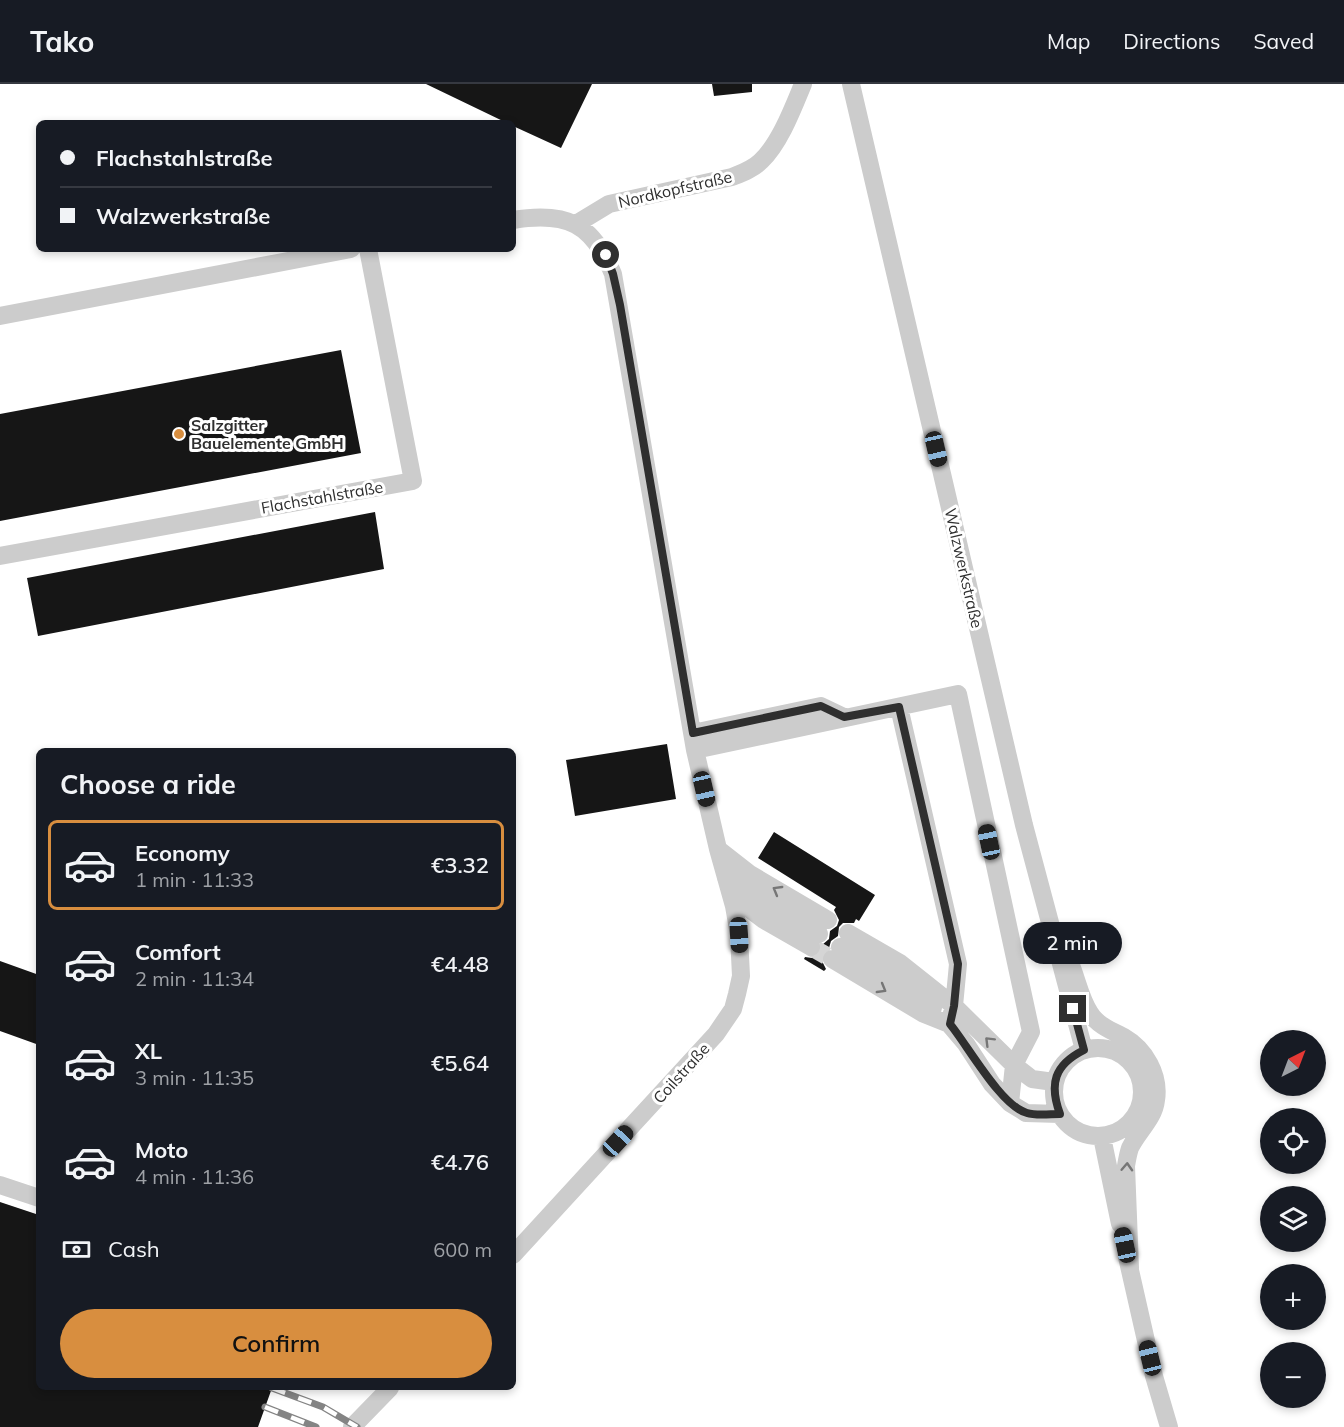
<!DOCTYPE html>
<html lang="en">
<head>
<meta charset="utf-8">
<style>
  body { margin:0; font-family:Mulish,sans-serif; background:#20242c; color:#f1f3f6; height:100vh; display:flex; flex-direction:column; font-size:22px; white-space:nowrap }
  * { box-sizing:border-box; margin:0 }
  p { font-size:20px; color:#9ea1a6 }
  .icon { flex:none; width:33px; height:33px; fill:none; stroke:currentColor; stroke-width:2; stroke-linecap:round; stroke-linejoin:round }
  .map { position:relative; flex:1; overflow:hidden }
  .sheet { position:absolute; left:36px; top:664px; width:480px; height:642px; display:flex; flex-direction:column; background:#171b24; border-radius:9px; box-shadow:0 3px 9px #0003 }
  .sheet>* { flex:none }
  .top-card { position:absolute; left:36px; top:36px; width:480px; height:132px; border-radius:9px; box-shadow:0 3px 9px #0003; display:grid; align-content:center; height:132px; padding:0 24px; background:#171b24 }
  .needle { width:39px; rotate:42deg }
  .controls { position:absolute; left:1260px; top:946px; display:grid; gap:12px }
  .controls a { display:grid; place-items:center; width:66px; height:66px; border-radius:50%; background:#171b24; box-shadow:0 3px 9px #0003; font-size:30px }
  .end { position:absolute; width:27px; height:27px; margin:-14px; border:8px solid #2f2f2f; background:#fff; box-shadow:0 0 0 3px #fff }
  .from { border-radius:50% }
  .bubble { position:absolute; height:42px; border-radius:21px; background:#171b24; box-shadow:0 3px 9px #0003; font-size:20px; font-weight:600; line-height:42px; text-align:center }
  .car { position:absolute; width:18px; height:36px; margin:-18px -9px; border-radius:8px; box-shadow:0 0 4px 2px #0007; background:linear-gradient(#222 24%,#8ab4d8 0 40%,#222 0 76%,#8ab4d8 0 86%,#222 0) }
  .top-card b { display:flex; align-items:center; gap:21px; height:57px; font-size:22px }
  .top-card b+b { border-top:2px solid #363941 }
  .top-card i { width:15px; height:15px; background:#f1f3f6 }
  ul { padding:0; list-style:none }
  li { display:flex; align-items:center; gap:18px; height:90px; margin:0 12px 9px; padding:0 12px; border:3px solid transparent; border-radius:9px }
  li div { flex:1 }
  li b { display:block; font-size:22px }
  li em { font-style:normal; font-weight:600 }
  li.active { border-color:#d88e3f }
  li>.icon { width:54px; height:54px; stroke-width:1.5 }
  h2 { padding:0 24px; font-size:27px; line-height:72px }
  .pay { display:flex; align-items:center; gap:15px; height:66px; padding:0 24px; font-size:22px }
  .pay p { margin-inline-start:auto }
  .primary-button { display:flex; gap:12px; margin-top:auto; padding:12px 24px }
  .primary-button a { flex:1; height:69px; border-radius:36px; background:#d88e3f; color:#111; font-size:24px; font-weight:600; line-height:69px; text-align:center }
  header { display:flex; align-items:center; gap:36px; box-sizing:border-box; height:84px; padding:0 30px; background:#171b24; border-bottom:2px solid #363941 }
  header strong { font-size:28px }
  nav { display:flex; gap:33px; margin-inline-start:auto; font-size:21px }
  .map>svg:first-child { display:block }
  .building { fill:#161616 }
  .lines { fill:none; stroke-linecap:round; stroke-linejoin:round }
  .minor-tunnel { stroke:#d5d5d5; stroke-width:18; stroke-dasharray:18 9; stroke-linecap:butt }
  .minor { stroke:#ccc; stroke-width:18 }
  .rail-casing { stroke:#848484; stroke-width:7 }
  .rail { stroke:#fff; stroke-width:4.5; stroke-dasharray:14; stroke-linecap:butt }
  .oneway { stroke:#767676 }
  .route { stroke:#2f2f2f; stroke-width:8 }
  .poi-dot { fill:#d88e3f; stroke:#fff; stroke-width:2 }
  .labels { text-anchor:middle; stroke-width:6; stroke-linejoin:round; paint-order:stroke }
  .street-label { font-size:16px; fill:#2f2f2f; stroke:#fff }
  .poi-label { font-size:16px; font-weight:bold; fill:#2f2f2f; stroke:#fff; text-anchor:start }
</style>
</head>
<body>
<header>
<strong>Tako</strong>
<nav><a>Map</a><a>Directions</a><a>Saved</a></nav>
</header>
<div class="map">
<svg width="1344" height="1343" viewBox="0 0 1344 1343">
  <rect width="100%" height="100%" fill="#fff"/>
  <path class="building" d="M426 0H592L561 64 513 42V39H507Z
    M712 0H752V8L714 12Z
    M341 266 361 369 0 437V330Z
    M375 428 384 485 38 552 27 494Z
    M667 660 676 715 575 732 566 676Z
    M774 748 875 811 859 837 856 835 854 839H843L839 843 838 852 831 857 829 864 822 870 821 875 826 885 824 887 804 875 805 873 812 874 817 872 821 868 822 861 829 855 830 847 837 842 839 836 834 826 836 823 758 774Z
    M0 877 39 891V961L0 947Z
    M0 1118 39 1131V1304H272L258 1343H0Z"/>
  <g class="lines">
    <path class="minor-tunnel" d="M811 863 832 875"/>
    <path class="minor" d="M851 0 1024 741 1084 966
      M513 136C567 127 593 140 613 190L695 666 718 765 734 822 739 851 741 892 737 910 733 925 716 950 513 1171
      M576 140 609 120 732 93C742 89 753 85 761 77 780 59 793 24 803 0
      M0 232 351 165
      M0 472 413 397 368 165
      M899 623 958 880 954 922 949 940
      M693 649 821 622 844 633
      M695 666 958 610 1031 948 1014 981 1010 1019
      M718 765 750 790 828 836
      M726 794 819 850
      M731 811 764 836 811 863
      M848 849 900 879 929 902 954 922 1014 981 1032 995 1054 998
      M840 863 921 911 933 924
      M832 875 924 930 949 940 966 960 992 1000 1010 1019 1026 1029 1060 1030
      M1071 881C1077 896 1081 916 1090 929 1097 941 1112 947 1124 953 1145 965 1160 991 1156 1016 1154 1035 1138 1047 1130 1064 1128 1070 1127 1076 1126 1082L1130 1184
      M1054 1008a44 44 0 1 1 88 0a44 44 0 1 1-88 0Z
      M1102 1053 1120 1140
      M0 1101 39 1114
      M1127 1173 1154 1292 1169 1343
      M352 1343 390 1304"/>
    <g class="rail-casing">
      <path id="rail" d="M272 1304 323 1323 357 1343
        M265 1323 316 1343"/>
    </g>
    <use href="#rail" class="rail"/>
  </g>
  <defs><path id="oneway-chevron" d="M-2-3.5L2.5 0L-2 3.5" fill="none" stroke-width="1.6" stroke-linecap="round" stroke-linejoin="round" transform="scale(1.5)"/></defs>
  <g class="oneway">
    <use href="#oneway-chevron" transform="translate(777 806) rotate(-150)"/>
    <use href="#oneway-chevron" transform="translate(882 905) rotate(30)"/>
    <use href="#oneway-chevron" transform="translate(989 957) rotate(-135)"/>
    <use href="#oneway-chevron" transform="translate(1127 1083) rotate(-87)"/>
  </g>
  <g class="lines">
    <path class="route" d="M606 171 613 190 620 221 693 649 821 622 844 633 899 623 958 880 954 922 950 940C968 962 1001 1022 1027 1029 1036 1032 1050 1030 1060 1030 1049 1000 1054 981 1084 966L1073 925"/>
  </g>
  <circle class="poi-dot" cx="179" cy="350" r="6"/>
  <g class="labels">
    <g class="street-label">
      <text transform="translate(675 105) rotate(-13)" y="6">Nordkopfstraße</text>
      <text transform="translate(322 413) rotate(-10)" y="6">Flachstahlstraße</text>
      <text transform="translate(964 484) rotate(77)" y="6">Walzwerkstraße</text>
      <text transform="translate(681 989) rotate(-48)" y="6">Coilstraße</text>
    </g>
    <g class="poi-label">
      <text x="191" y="347">Salzgitter<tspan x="191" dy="18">Bauelemente GmbH</tspan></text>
    </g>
  </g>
</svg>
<div class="controls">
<a><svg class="needle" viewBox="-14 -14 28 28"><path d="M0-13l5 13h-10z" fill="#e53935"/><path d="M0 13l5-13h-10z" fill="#9ea1a6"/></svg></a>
<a><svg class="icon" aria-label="locate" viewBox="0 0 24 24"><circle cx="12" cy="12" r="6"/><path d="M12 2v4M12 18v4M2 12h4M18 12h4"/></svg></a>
<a><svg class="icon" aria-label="layers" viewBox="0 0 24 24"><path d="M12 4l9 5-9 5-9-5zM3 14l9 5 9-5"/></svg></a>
<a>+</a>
<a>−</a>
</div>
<i class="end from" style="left:606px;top:171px"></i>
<i class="end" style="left:1073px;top:925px"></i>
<div class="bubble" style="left:1023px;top:838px;width:99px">2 min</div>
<i class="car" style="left:936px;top:365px;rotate:167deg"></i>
<i class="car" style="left:704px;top:705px;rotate:167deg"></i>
<i class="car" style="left:989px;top:758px;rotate:348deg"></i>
<i class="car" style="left:739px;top:851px;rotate:177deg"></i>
<i class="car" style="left:618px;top:1057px;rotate:43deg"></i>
<i class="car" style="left:1125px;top:1161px;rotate:348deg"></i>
<i class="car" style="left:1150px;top:1274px;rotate:346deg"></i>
<div class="top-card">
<b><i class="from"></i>Flachstahlstraße</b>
<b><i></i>Walzwerkstraße</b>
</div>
<section class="sheet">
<h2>Choose a ride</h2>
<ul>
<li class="active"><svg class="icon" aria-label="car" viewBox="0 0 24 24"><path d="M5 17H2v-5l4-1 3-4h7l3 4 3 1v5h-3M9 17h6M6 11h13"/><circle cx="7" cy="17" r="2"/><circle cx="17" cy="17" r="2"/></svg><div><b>Economy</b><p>1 min · 11:33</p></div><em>€3.32</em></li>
<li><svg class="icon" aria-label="car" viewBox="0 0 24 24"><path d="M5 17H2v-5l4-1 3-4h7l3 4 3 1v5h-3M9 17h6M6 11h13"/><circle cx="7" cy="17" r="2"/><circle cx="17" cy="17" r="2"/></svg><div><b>Comfort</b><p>2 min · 11:34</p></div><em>€4.48</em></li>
<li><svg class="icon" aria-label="car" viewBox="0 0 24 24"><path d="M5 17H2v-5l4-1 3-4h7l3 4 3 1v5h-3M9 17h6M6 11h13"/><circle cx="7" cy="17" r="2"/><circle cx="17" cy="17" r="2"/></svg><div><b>XL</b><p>3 min · 11:35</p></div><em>€5.64</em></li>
<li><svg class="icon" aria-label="car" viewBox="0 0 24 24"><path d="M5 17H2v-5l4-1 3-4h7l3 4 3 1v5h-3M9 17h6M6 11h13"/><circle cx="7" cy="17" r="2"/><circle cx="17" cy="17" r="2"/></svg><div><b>Moto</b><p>4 min · 11:36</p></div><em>€4.76</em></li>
</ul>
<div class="pay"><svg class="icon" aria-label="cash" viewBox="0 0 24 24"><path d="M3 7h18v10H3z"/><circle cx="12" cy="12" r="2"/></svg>Cash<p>600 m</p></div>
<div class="primary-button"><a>Confirm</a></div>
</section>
</div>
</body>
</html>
